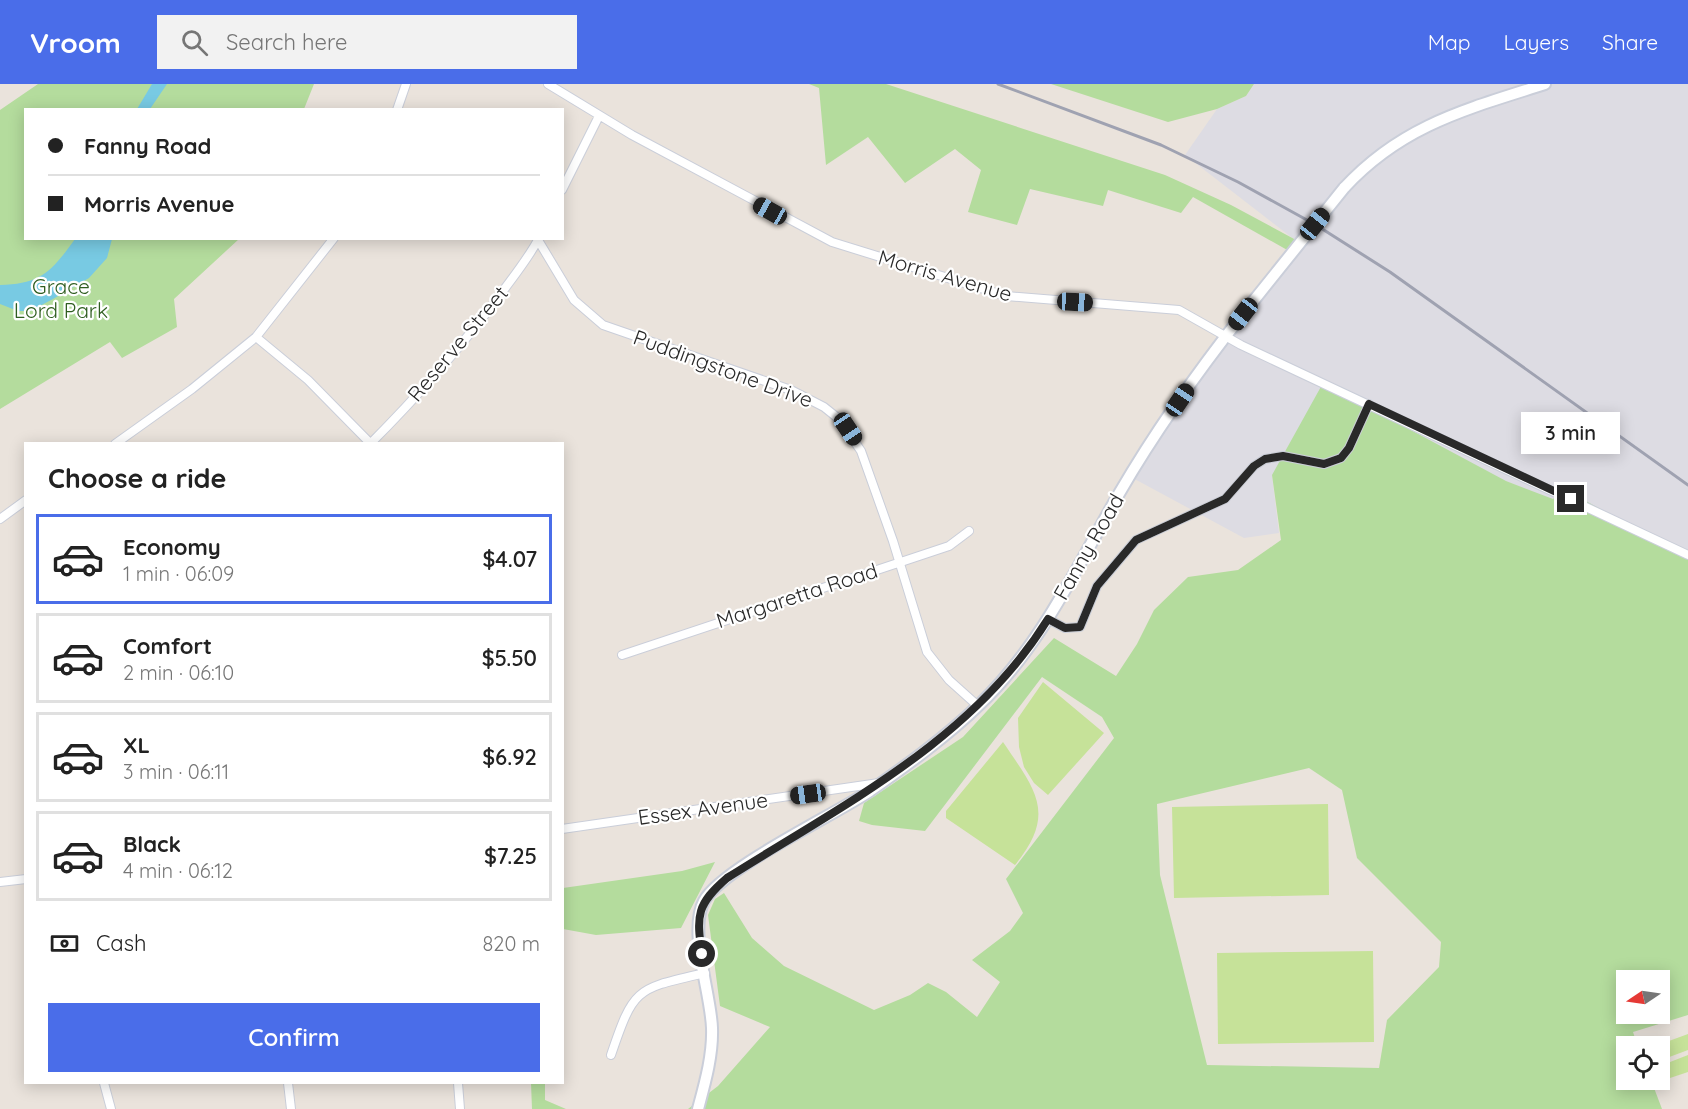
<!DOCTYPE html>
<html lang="en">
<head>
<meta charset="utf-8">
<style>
  body { margin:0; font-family:Quicksand,sans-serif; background:#f2f2f2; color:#222; height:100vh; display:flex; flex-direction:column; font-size:22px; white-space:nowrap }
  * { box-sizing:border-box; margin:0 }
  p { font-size:20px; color:#767676 }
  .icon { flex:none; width:33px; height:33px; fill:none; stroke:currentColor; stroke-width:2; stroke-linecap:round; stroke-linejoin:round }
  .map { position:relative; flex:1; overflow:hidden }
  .sheet { position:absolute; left:24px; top:358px; width:540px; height:642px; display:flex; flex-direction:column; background:#fff; border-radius:0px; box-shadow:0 3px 15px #0003 }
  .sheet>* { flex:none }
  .banner { position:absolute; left:24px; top:24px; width:540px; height:132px; border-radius:0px; box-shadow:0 3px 15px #0003; display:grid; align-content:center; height:132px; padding:0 24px; background:#fff }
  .needle { width:39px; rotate:257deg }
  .tools { position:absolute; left:1616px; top:886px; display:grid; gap:12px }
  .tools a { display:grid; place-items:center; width:54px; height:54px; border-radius:0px; background:#fff; box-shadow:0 3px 15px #0003; font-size:30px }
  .end { position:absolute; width:27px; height:27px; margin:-14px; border:8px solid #292929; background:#fff; box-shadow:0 0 0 3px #fff }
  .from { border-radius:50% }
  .bubble { position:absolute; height:42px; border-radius:0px; background:#fff; box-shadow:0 3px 15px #0003; font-size:20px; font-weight:600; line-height:42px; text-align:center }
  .car { position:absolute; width:18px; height:36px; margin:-18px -9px; border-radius:8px; box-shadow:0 0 4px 2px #0007; background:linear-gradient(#222 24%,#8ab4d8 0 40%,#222 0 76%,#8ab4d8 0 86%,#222 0) }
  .banner b { display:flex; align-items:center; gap:21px; height:57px; font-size:22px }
  .banner b+b { border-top:2px solid #e0e0e0 }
  .banner i { width:15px; height:15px; background:#222 }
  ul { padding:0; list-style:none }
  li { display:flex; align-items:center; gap:18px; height:90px; margin:0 12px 9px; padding:0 12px; border:3px solid #e0e0e0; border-radius:0px }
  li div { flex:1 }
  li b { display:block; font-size:22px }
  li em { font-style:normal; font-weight:600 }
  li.current { border-color:#4a6de9 }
  li>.icon { width:54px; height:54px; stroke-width:1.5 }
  h2 { padding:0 24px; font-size:27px; line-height:72px }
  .pay { display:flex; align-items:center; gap:15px; height:66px; padding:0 24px; font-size:22px }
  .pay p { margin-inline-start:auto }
  .primary-button { display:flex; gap:12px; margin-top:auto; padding:12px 24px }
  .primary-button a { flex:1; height:69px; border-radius:0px; background:#4a6de9; color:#fff; font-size:24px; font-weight:600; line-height:69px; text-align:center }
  header { display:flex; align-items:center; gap:36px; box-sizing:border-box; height:84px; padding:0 30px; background:#4a6de9; color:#fff }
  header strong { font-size:28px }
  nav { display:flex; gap:33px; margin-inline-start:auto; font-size:21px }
  .search { width:420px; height:54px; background:#f2f2f2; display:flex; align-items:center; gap:15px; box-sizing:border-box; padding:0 21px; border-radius:0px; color:#767676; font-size:22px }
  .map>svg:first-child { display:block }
  .industrial { fill:#dddce3 }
  .green { fill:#b4dc9d; fill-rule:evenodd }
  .pitch { fill:#c6e299 }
  .water { fill:#78cae3 }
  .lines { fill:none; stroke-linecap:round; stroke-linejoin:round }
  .street-casing { stroke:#caced9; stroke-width:10 }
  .secondary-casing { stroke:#caced9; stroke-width:14 }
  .street { stroke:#fff; stroke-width:8 }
  .secondary { stroke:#fff; stroke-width:10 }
  .rail { stroke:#9fa2b1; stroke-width:3 }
  .secondary-bridge-casing { stroke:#caced9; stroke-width:14; stroke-linecap:butt }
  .secondary-bridge { stroke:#fff; stroke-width:10 }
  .route { stroke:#292929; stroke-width:8 }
  .labels { text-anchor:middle; stroke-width:4.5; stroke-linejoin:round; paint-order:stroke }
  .street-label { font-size:21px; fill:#292929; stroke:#fff }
  .park-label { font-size:21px; fill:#2f5e20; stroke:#fff }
</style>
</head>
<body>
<header>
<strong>Vroom</strong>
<div class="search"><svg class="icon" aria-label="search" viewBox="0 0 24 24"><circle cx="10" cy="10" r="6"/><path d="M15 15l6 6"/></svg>Search here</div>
<nav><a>Map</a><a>Layers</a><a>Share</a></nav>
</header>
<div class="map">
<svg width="1688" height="1025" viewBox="0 0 1688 1025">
  <rect width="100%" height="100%" fill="#eae3dc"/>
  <path class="industrial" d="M1254 0H1688V473L1506 397 1272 391 1279 449 1244 454 1129 392 1295 156 1185 71 1217 25 1246 12Z"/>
  <path class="green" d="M38 0H314L304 25 26 26V154L239 155 174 215 177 243 122 274 110 258 0 325V26Z
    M809 0H886L1165 91 1231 121 1296 156 1289 167 1193 113 1181 129 1108 106 1103 122 1030 105 1017 141 968 128 981 86 955 65 905 99 868 53 826 81 819 4Z
    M1051 0H1254L1246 12 1217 25 1168 38Z
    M1323 299 1506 397 1553 415 1564 405 1688 473V931L1633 948 1638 963H1626V996H1651L1662 1025H688L718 1002 770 943 720 922 708 831 715 815 724 809 752 854 784 882 874 926 910 911 928 899 946 908 977 933 1000 898 972 876 1010 847 1023 829 1006 795 1114 654 1102 633 1042 593 925 747 872 741 859 737 864 719 963 653 1054 554 1116 592 1137 560 1154 526 1188 493 1238 486 1281 456 1272 391ZM1309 684 1342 706 1357 774 1441 858 1439 883 1387 936 1379 984 1207 981 1160 791 1157 720ZM1626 897H1659V930H1626Z
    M715 778 681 844 596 851 563 845V804L682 787Z
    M531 999H545V1016L566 1025H532Z"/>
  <path class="pitch" d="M1043 598 1104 649 1048 711 1034 699 1024 683 1019 663 1018 634Z
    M1003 658C1036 707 1057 729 1015 781L946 734V727Z
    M1328 720 1329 811 1174 814 1172 723Z
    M1373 867 1374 958 1218 960 1217 869Z
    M1688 950V966L1664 975 1658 961Z
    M1688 971V988L1670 994 1665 980Z"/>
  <path class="water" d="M152 0H167L150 25H137Z
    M75 155H112L107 174 89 194 53 215 30 227H18L0 220V201C41 200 52 187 75 155Z"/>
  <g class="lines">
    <g class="street-casing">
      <path id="street" d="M548 0 632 51 832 158 1006 212 1179 226 1241 261 1688 471
        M397 26 406 0
        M562 106 599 32
        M538 156 574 216 603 241 791 306 824 323 839 335 861 367 893 457 927 568 949 596 978 622
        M256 253 308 296 370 359
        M115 360 192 305 256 253 334 154
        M370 360C417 313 460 264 500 211 513 193 528 175 539 154
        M0 435 26 416
        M1048 535 1065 544 1080 543 1097 502 1136 456 1225 415 1254 382 1265 375 1283 372 1324 380 1341 374 1349 364 1369 320
        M622 571 949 462 969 447
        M562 745 879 699
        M0 798 26 795
        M611 971C634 903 636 905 705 889
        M104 999 111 1025
        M288 999 291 1025
        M458 999 460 1025"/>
    </g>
    <g class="secondary-casing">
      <path id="secondary" d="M1344 104C1402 41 1467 25 1545 0
        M698 1025C705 999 713 971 712 944 711 910 688 847 704 817 721 785 834 731 870 707 907 681 946 653 979 621 1042 561 1077 482 1120 408 1156 346 1199 286 1243 230"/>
    </g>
    <use href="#street" class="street"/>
    <use href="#secondary" class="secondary"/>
    <path class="rail" d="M998 0 1161 61 1238 98 1316 141 1390 188 1688 401"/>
    <g class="secondary-bridge-casing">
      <path id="secondary-bridge" d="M1243 230 1344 104"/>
    </g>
    <use href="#secondary-bridge" class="secondary-bridge"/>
  </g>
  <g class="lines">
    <path class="route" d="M702 870C696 831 697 820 727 794 844 720 973 656 1048 535L1065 544 1080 543 1097 502 1136 456 1225 415 1254 382 1265 375 1283 372 1324 380 1341 374 1349 364 1369 320 1571 415"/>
  </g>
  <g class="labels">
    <g class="street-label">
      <text transform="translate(945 192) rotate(16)" y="7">Morris Avenue</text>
      <text transform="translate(458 260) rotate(-50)" y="7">Reserve Street</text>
      <text transform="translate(723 285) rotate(20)" y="7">Puddingstone Drive</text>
      <text transform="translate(1089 463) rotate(-60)" y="7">Fanny Road</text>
      <text transform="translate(797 512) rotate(-18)" y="7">Margaretta Road</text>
      <text transform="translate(703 725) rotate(-8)" y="7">Essex Avenue</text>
    </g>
    <g class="park-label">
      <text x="61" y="210">Grace<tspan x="61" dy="24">Lord Park</tspan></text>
    </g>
  </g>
</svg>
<div class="tools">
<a><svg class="needle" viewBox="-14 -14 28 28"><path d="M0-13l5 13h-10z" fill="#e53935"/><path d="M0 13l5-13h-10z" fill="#767676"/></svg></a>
<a><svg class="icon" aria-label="locate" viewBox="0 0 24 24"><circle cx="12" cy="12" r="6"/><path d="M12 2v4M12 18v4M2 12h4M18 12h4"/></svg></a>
</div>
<i class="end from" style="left:702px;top:870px"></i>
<i class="end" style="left:1571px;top:415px"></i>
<div class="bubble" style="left:1521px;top:328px;width:99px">3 min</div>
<i class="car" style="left:770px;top:127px;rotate:299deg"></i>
<i class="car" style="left:1315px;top:140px;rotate:39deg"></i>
<i class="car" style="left:1075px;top:218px;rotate:93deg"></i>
<i class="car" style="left:1243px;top:230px;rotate:218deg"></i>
<i class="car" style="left:1180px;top:316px;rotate:34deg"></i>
<i class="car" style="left:848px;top:345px;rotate:146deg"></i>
<i class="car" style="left:808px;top:710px;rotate:262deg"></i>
<div class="banner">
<b><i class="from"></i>Fanny Road</b>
<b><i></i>Morris Avenue</b>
</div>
<section class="sheet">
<h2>Choose a ride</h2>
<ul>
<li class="current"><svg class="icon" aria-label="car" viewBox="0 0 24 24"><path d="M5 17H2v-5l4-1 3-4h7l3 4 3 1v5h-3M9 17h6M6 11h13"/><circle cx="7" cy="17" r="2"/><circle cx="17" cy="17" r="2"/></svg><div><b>Economy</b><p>1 min · 06:09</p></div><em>$4.07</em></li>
<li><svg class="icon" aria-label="car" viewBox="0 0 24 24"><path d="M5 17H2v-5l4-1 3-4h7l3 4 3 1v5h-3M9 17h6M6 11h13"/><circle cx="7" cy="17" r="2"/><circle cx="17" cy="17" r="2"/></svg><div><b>Comfort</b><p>2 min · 06:10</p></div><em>$5.50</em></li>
<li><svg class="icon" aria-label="car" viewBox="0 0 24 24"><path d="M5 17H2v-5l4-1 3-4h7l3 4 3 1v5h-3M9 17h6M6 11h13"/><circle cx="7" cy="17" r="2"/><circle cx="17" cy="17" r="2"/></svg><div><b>XL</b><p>3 min · 06:11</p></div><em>$6.92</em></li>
<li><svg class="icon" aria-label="car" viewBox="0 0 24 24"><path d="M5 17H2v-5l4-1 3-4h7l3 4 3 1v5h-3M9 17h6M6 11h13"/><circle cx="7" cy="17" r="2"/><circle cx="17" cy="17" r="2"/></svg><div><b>Black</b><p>4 min · 06:12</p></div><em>$7.25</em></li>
</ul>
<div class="pay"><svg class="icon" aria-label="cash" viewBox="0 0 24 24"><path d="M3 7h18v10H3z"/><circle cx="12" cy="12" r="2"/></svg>Cash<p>820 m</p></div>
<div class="primary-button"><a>Confirm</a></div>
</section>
</div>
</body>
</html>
